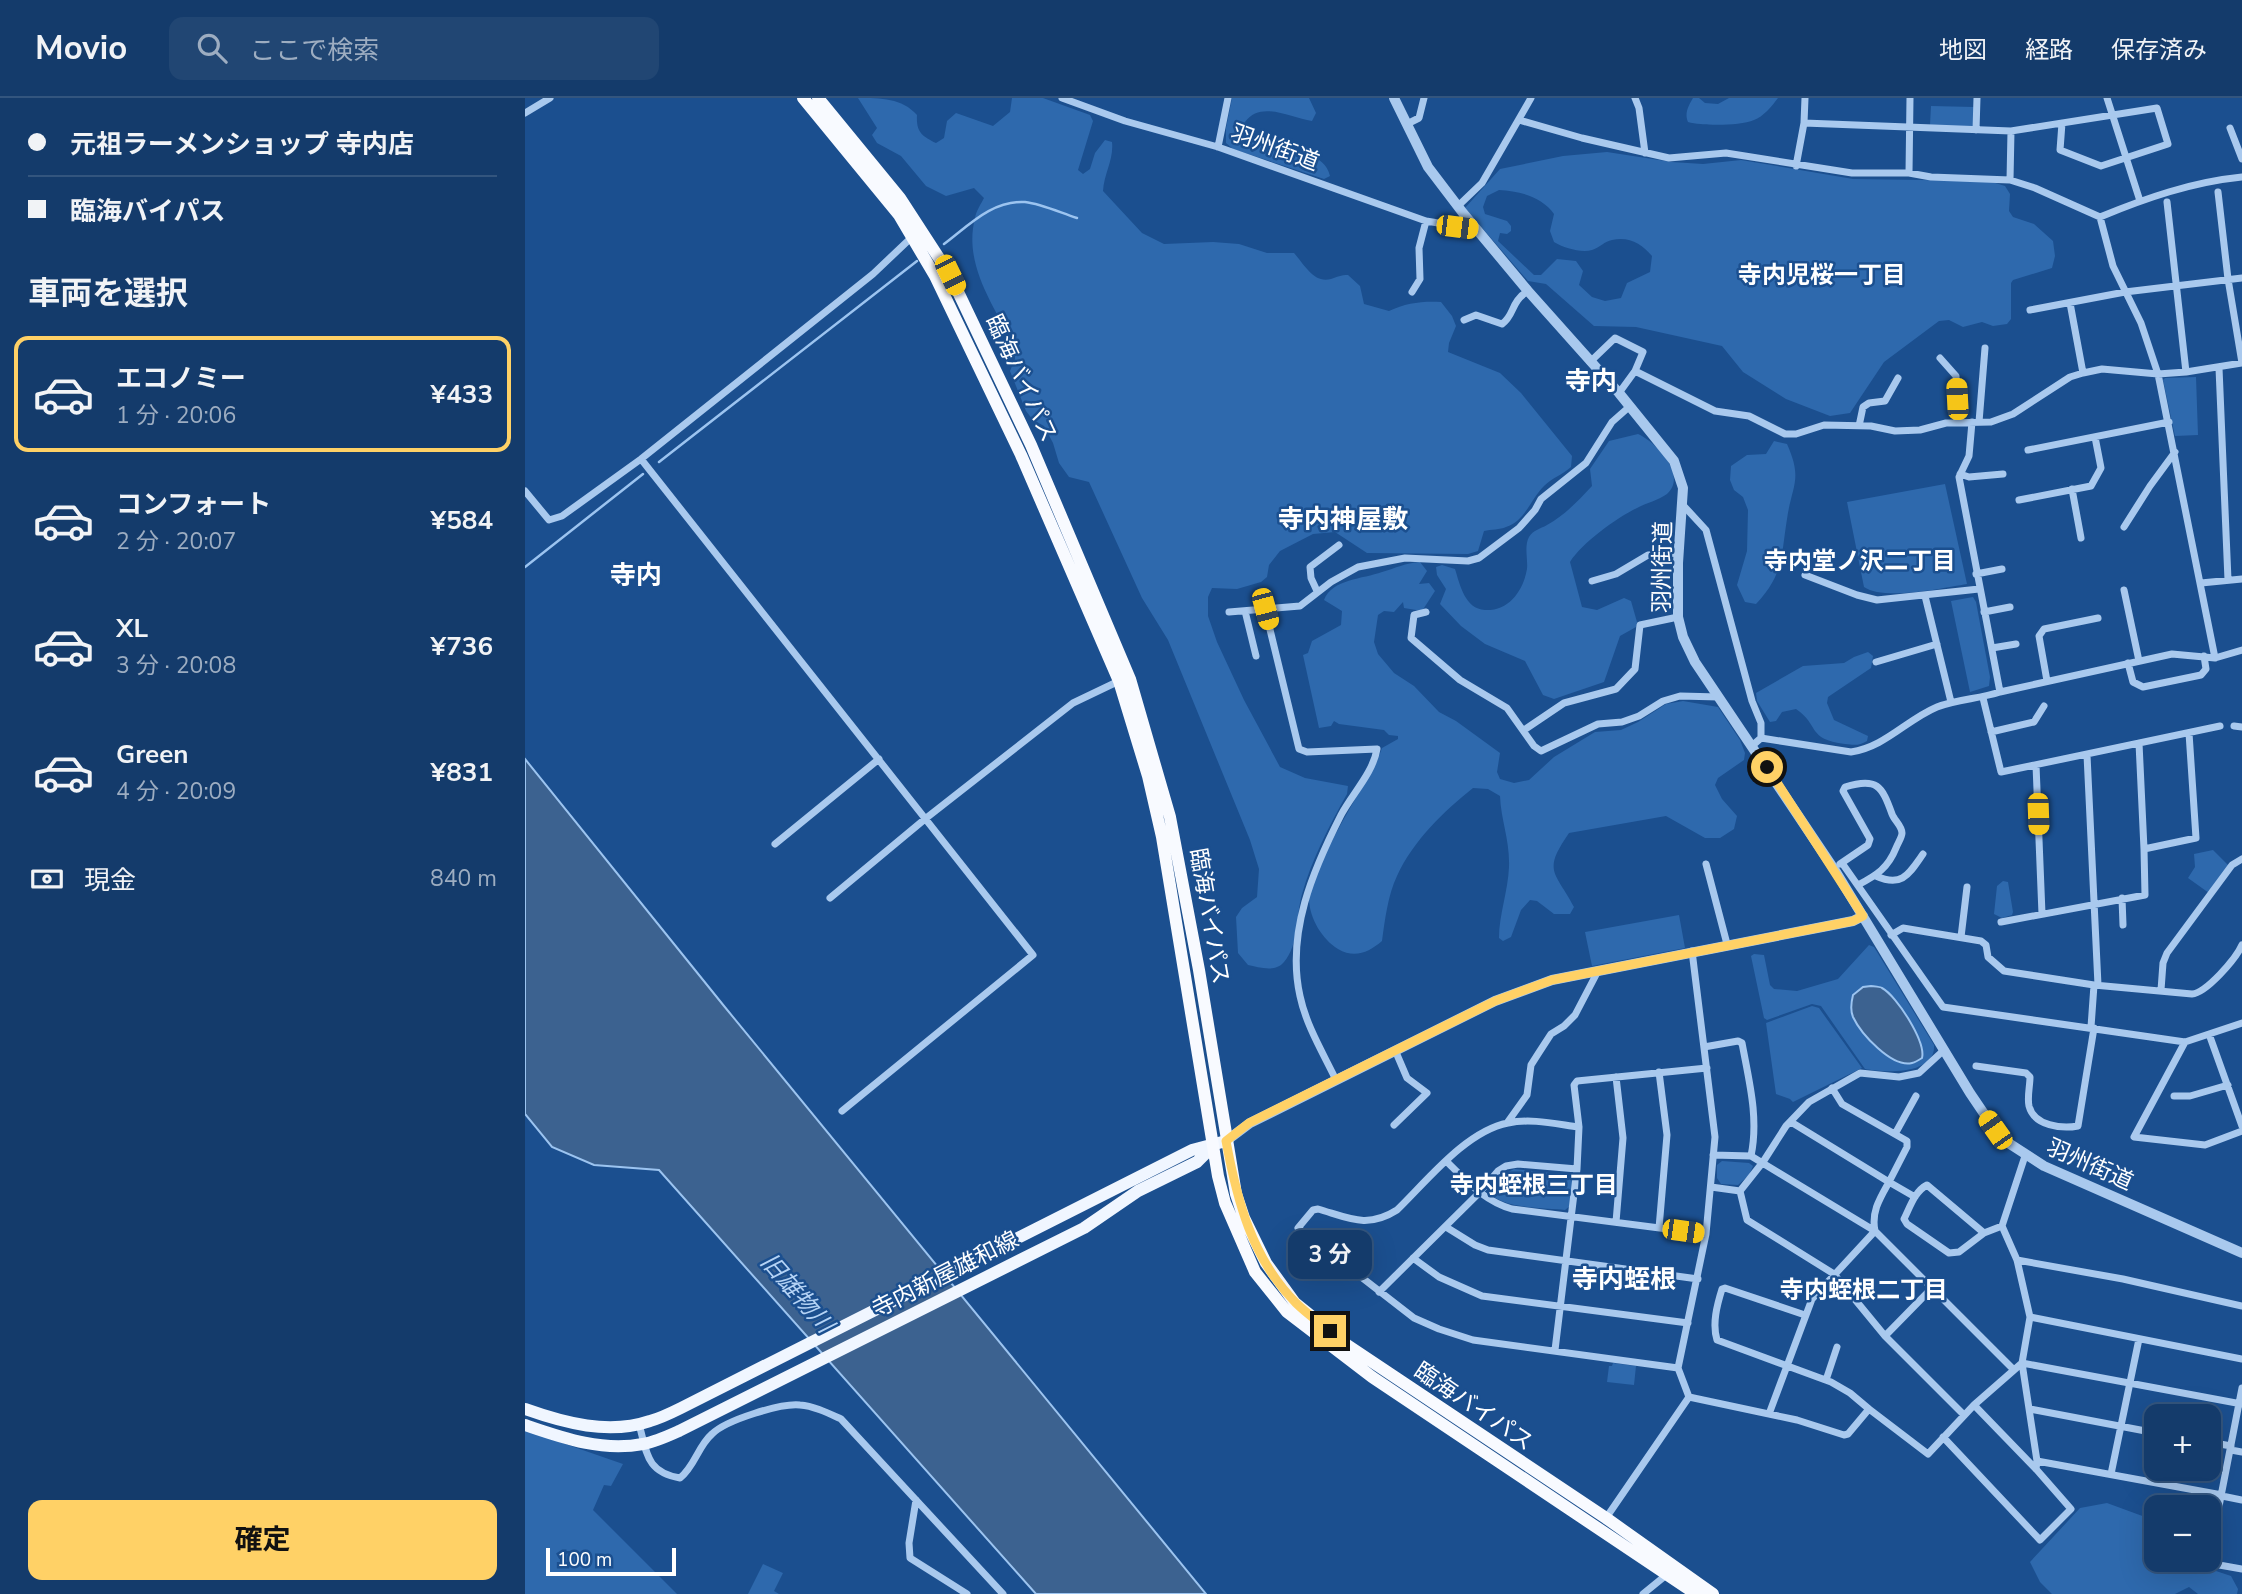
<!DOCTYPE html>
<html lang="ja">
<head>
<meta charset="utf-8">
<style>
  body { margin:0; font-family:"Nunito Sans","Noto Sans JP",sans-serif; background:#214673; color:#f1f3f6; height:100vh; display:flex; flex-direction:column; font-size:26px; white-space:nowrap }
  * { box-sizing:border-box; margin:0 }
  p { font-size:23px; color:#9dadc1 }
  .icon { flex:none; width:38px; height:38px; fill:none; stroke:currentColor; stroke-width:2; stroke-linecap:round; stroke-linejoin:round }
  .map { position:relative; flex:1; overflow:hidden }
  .drawer { display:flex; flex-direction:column; background:#143b6b; width:525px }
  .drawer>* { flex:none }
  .guide { display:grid; align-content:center; height:154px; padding:0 28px; background:#143b6b }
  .tools { position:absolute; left:1619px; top:1306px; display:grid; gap:14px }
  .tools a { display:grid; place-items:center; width:77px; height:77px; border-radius:14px; background:#143b6b; box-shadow:0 7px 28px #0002,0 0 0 2px #33557e; font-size:35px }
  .scale { position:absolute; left:21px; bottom:18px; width:130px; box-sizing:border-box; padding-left:7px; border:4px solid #fff; border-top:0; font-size:19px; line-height:24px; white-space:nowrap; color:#fff; -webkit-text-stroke:5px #1b4f8f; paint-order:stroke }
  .end { position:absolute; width:32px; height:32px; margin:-16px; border:9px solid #ffd166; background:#111; box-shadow:0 0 0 4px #111 }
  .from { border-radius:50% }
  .bubble { position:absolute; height:49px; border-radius:14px; background:#143b6b; box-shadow:0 7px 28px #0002,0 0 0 2px #33557e; font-size:23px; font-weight:700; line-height:49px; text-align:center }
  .car { position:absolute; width:21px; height:42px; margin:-21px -10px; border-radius:9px; box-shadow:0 0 5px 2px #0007; background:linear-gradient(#f5c518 24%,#345 0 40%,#f5c518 0 76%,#345 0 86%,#f5c518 0) }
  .guide b { display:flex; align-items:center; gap:24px; height:66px; font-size:26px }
  .guide b+b { border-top:2px solid #33557e }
  .guide i { width:18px; height:18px; background:#f1f3f6 }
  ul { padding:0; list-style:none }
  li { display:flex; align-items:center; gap:21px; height:116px; margin:0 14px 10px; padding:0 14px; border:4px solid transparent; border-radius:14px }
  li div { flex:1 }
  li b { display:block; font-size:26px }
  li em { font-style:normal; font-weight:700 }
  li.active { border-color:#ffd166 }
  li>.icon { width:63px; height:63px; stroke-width:1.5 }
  h2 { padding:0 28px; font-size:32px; line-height:84px }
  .pay { display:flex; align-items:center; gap:18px; height:77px; padding:0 28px; font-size:26px }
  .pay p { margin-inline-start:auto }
  .action { display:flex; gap:14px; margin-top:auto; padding:14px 28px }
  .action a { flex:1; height:80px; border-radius:14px; background:#ffd166; color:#111; font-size:28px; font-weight:700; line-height:80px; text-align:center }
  header { display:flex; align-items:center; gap:42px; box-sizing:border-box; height:98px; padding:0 35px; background:#143b6b; border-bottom:2px solid #33557e }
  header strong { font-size:33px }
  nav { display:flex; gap:38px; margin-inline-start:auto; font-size:24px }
  .search { width:490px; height:63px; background:#214673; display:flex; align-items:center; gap:18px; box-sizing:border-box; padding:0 24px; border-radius:14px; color:#9dadc1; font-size:26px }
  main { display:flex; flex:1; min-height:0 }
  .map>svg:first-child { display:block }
  .green { fill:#2e69ad; fill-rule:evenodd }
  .water { fill:#3c6290; stroke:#9cc4f0; stroke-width:2 }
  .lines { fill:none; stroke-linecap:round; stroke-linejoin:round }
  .stream { stroke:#9cc4f0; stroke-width:2.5 }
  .minor { stroke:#a9c9ee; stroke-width:7 }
  .tertiary { stroke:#a9c9ee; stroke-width:10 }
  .primary { stroke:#f0f6ff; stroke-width:12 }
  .trunk { stroke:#f8faff; stroke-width:12 }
  .route { stroke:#ffd166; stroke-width:9 }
  .labels { text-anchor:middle; stroke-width:5; stroke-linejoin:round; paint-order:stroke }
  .street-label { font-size:23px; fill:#fff; stroke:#1b4f8f }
  .neighbourhood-label { font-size:24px; font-weight:bold; fill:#fff; stroke:#1b4f8f }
  .water-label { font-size:24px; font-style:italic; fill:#b5d3f5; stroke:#1b4f8f }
  .quarter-label { font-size:26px; font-weight:bold; fill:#fff; stroke:#1b4f8f }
</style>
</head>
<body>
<header>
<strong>Movio</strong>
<div class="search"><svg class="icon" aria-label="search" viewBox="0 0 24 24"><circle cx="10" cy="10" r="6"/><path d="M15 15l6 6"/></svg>ここで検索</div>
<nav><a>地図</a><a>経路</a><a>保存済み</a></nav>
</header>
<main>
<section class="drawer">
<div class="guide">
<b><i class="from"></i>元祖ラーメンショップ 寺内店</b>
<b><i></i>臨海バイパス</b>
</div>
<h2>車両を選択</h2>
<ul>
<li class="active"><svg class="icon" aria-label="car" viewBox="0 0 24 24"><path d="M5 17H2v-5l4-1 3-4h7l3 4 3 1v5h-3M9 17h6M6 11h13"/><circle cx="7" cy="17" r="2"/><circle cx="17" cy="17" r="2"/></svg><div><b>エコノミー</b><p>1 分 · 20:06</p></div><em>¥433</em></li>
<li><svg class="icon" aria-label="car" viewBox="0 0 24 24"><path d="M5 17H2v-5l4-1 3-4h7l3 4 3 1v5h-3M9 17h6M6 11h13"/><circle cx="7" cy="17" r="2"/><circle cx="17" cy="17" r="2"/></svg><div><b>コンフォート</b><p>2 分 · 20:07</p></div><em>¥584</em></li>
<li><svg class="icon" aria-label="car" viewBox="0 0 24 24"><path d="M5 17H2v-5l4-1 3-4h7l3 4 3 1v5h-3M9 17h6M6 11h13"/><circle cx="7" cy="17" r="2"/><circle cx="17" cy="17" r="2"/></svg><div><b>XL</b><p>3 分 · 20:08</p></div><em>¥736</em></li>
<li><svg class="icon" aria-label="car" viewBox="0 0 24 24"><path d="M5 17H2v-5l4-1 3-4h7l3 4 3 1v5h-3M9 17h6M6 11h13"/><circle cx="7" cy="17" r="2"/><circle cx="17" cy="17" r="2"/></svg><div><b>Green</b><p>4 分 · 20:09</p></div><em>¥831</em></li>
</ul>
<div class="pay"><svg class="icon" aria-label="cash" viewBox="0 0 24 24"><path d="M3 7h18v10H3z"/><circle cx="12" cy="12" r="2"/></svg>現金<p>840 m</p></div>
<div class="action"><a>確定</a></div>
</section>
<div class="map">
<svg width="1717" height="1496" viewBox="0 0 1717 1496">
  <rect width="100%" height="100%" fill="#1b4f8f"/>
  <path class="green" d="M333 0C356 0 377 0 392 17 391 34 397 38 411 45L419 40 422 23 431 15 468 28 485 14 487 0H518L565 17 568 23 553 72 558 76 565 71 570 55 580 42 587 44C589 61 579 76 578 93L617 135 639 146 688 144 714 146 742 155H769C779 166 789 186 806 181 812 179 816 177 823 177L835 188 839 206 864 213C881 205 897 203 916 204L927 218 931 228 924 245 923 254 975 275 996 295 1047 358 1046 369C1037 377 1027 380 1019 388 1005 402 1001 422 981 429 975 432 966 431 959 433L953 453 943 456 842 455 810 434 788 436 755 453 744 467 742 479 736 484 712 491 687 490 683 499V518L692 544 719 602 755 669 780 680 823 688 822 696C804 728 787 761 777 796 771 817 774 847 759 864 750 875 734 869 723 867L713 855 711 819 717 810 732 799 734 771 725 742 643 542 617 500 564 384 544 379 534 365 528 345 519 328 508 322 501 313 485 273 490 261V249C469 208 438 167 450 120 451 113 456 106 459 100L449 90 421 98 401 88 376 58 352 45 347 37 352 30Z
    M707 0H784L791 15 787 23C765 20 736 2 720 24 728 60 797 41 805 78L799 81 708 51 701 45V30Z
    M1168 0H1174L1180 5 1193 6 1204 0H1253C1247 8 1238 19 1229 22 1214 28 1178 28 1163 24 1159 15 1164 7 1168 0Z
    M1406 8 1449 9V29L1405 27Z
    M1082 54 1147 64 1178 66 1216 62 1328 81 1464 83 1480 88 1485 96 1484 113 1488 119 1509 126 1528 143 1530 158 1527 170 1488 182 1486 185V221L1482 226 1468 228 1457 224 1438 229 1424 222 1414 223 1359 264 1325 315 1305 318 1261 301 1218 274 1197 248 1111 229 1069 228 1021 186 1003 183 940 110 975 71 1038 58ZM974 92C995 93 1017 99 1029 116L1025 133 1029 144C1039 150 1056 155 1067 152 1074 150 1080 143 1087 142 1104 138 1117 146 1127 158L1125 174 1102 185 1096 200 1080 203 1067 199 1054 187 1058 173 1051 163 1032 161 1016 177H1009L973 143 975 135 982 136 986 133V128L982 123 960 116 958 109 962 98Z
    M1671 279 1673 337 1650 338 1638 282 1640 280Z
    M1113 336C1131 344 1163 377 1142 396 1134 402 1121 405 1112 410 1091 420 1057 445 1045 464L1057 509 1072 512 1099 500 1106 503 1112 524 1111 529 1095 538 1079 584 1029 601 1018 597 1000 563 960 546 936 528 915 506 921 491 912 477 911 469 917 467 930 471C935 487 940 511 960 512 984 513 998 493 1002 471 1003 461 999 448 1004 439 1008 432 1015 431 1022 427 1040 417 1053 403 1067 388L1065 371 1084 343Z
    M1249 343 1262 346C1278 382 1267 386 1262 421 1256 458 1259 476 1231 506L1220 504 1212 487 1222 453 1223 412 1218 399 1209 392 1205 382 1206 368 1222 357 1241 356Z
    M1420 386 1442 486C1418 490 1359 503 1339 489L1322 404Z
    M895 464 902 473 894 486 904 485 910 493 897 513 879 510 878 504 869 514 859 513 853 517 849 544 853 556 869 575 889 588 914 614 931 623 975 655 972 674 975 681 989 685 1004 682 1029 659 1070 634 1096 632 1113 624 1141 606 1158 603 1193 609 1215 642 1220 655 1219 662 1193 680 1190 687 1197 701 1212 718 1209 731 1195 740H1180L1141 718 1044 735C1017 774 1030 773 1049 809L1045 816H1029L1012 803 1005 802 996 812 986 839 978 843 974 840C974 817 983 793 984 769 985 742 976 723 975 698L963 691 948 690C919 713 888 743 872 778 863 797 860 821 857 843 844 854 830 861 813 851 797 841 785 821 784 802 784 777 836 691 851 666L857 650 873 641V638L864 637 859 632 814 626 809 623 806 628 794 630 778 557 783 555 787 543 816 527 817 513 799 502C807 481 838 481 857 474 871 470 880 465 895 464Z
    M1448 499 1451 504 1465 579 1464 588 1445 594 1426 503Z
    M1343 554 1348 558 1346 570 1303 599 1302 605 1309 622 1343 638 1342 643C1334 648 1329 647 1320 646 1281 641 1295 627 1271 611L1257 614 1251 623 1245 624 1232 603 1231 595 1278 568 1319 565 1329 559Z
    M1688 752 1704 768 1684 795 1663 780 1670 769 1669 756Z
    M1478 783 1483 784 1488 814 1487 817 1477 820 1469 816 1472 788Z
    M1154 817 1160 850 1067 868 1060 834Z
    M1344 847 1349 849 1409 947C1411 977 1359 975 1340 971L1296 908 1287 906 1242 922 1239 920 1226 858 1229 856 1239 857 1245 887 1249 891 1272 893 1313 881ZM1357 890 1376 911 1396 943 1376 964 1355 953Z
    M1287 908 1294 910 1337 970 1268 1004 1265 1001 1251 996 1241 925Z
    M1197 1063 1224 1065 1228 1068 1224 1077 1213 1087 1196 1086 1192 1080V1067Z
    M989 1071 1044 1077 1048 1081 1045 1108 1040 1112C1022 1110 971 1111 964 1092L975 1078Z
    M1088 1265 1111 1268 1109 1287 1082 1284 1084 1268H1087Z
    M0 1332 98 1366 86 1388 79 1387 68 1412 152 1496H0Z
    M1582 1405 1631 1423V1461H1680L1688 1472 1706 1478 1713 1491 1712 1496H1673L1664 1489 1650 1496H1527L1515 1484 1505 1464 1555 1410Z
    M238 1466 258 1475 249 1493 254 1496H223Z"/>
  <path class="water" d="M0 661 199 908 681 1496H511L134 1072 69 1067 27 1049 0 1016Z
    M1346 888C1348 888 1356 889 1357 890 1372 898 1401 944 1397 960 1394 962 1391 964 1387 965 1367 970 1336 936 1328 919 1325 912 1326 905 1328 897L1338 889Z"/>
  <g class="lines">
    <path class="stream" d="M419 146C443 128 467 102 500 104 517 106 536 115 552 120
      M134 364 392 163
      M0 469 118 376"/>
    <path class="minor" d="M537 0 600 23 693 49 901 123 950 131
      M1110 0 1114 10 1120 55
      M1582 0 1615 103
      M0 15 25 0
      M994 22 1057 40 1144 60 1201 55 1327 75H1384L1406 79 1485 82 1510 90 1575 119C1621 100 1667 84 1717 79
      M1279 25 1280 0
      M882 26 894 20 899 0
      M1705 30 1717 61
      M1451 32 1452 0
      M693 49 703 0
      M1271 68 1279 25 1486 33 1632 10 1643 46 1576 68 1535 52 1537 25
      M1384 75 1385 0
      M1485 82 1486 33
      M1642 104 1661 274
      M933 108 957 85 1006 0
      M1575 119 1588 168 1616 225 1633 276 1690 560
      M887 194 895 181 894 150 901 123
      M1545 205 1558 275
      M1505 212 1600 194 1717 180
      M939 222 951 217 977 226C990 217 985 204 1003 193
      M1415 260 1431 278 1432 324
      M1065 264 1090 240 1118 254 1110 273
      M1694 270 1703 482
      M1094 295 1110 273 1190 313 1224 318 1260 336H1271L1299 327 1346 328 1370 333 1395 332 1421 325 1466 324 1488 316 1545 279 1558 275 1577 271 1633 276 1661 274 1717 265 1703 181 1693 94
      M1447 324 1444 358 1434 379 1475 594
      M1454 324 1460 250
      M1334 328 1338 309 1344 305 1360 303 1373 280
      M1503 352 1644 324
      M116 361 508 857 317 1013
      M1435 376 1444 379 1478 376
      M1547 391 1556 440
      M0 393 24 422 37 418 116 361 348 176 388 138
      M1494 402 1566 388 1576 370 1570 339
      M1157 406 1181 432 1227 603 1236 625V640L1228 647
      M1599 429 1625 388 1650 354
      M1451 476 1477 471
      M1280 477 1332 497 1352 502 1454 491
      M1067 483 1091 476 1123 457 1154 455
      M1676 485 1717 481
      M1599 492 1614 563
      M792 493 786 480 785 469 814 447
      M1400 498 1426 604
      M720 513 731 558
      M704 514 740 511
      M901 514 889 517 886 540 935 582 982 610 1009 648 1016 653 1073 626 1097 624 1114 618 1138 603 1155 598 1194 599
      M1459 514 1485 509
      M1467 550 1491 546
      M1351 564 1412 546
      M1603 565 1608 584 1618 589 1676 577 1681 571 1679 558
      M1522 583 1514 538 1519 531 1573 520
      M1458 600 1476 674 1695 628
      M1709 628 1717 629
      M999 632 1039 605 1091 591 1110 571 1115 527 1153 519
      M1466 634 1509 624 1519 608
      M1236 640 1326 654C1360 649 1381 622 1412 609 1432 601 1454 601 1475 594L1647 556 1690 560 1717 552
      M1614 645 1619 751
      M1562 657 1573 887
      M1511 667 1517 816
      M250 746 354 661
      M1317 765 1418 909 1660 944 1717 925
      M1181 766 1202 846
      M1315 766 1343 747 1345 741 1318 693 1320 689C1352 679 1357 688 1367 716 1369 722 1377 728 1377 735 1377 739 1373 745 1371 750 1363 770 1352 777 1333 787
      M1351 778C1377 790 1384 776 1398 756
      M305 800 400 721 548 605 594 583
      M1597 800 1598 827
      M1476 824 1620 797 1619 751 1671 740 1664 635
      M1366 837 1378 830 1456 843 1461 847 1463 859 1479 873 1569 887 1667 896C1681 895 1711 861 1717 847
      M1436 839 1442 789
      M1636 892 1638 865 1642 855 1707 767 1717 761
      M1566 929 1569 887
      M1684 936 1717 1028
      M1660 944 1609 1039 1680 1047 1717 1033
      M1179 949 1213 943 1217 945C1224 983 1234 1020 1226 1058L1188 1057
      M1451 968 1501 975 1505 979C1505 988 1502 999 1504 1008 1509 1028 1537 1031 1553 1028L1569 930
      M1134 974 1142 1037 1134 1130
      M811 982C798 955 781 927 775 898 761 835 788 772 816 717 827 696 848 675 852 651L782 654 774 651 740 511 775 508 806 484 833 469 880 460 943 463 954 460 994 430 1010 412 1016 401 1061 365 1087 324 1104 309
      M1649 998H1665L1703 987
      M1266 1024 1364 1084 1382 1049V1043L1317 1006 1307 990
      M982 1025 1002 997 1006 967 1013 956 1026 936 1039 928 1050 917 1073 873
      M869 1027 902 995 882 980 870 952
      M1054 1029C1031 1026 1006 1020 983 1025 941 1033 902 1083 872 1112 842 1131 824 1120 793 1111L788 1112 773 1130 889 1220 914 1231 948 1242 1153 1270
      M1370 1036 1391 998
      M1226 1058 1350 1133 1489 1272
      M1500 1058 1477 1128 1492 1162 1505 1219 1497 1265 1512 1363 1511 1371
      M922 1064C942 1083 959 1103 987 1111L1181 1136
      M1186 1089 1215 1093
      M1215 1093 1222 1122 1309 1176 1360 1238 1439 1317
      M1215 1093 1238 1064 1261 1028 1284 1004 1335 975 1374 979 1394 975 1419 952
      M1091 1124 1098 1040 1091 979
      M921 1129 950 1147 963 1152 1173 1181
      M1350 1133C1346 1114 1355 1100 1364 1084L1390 1099
      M1459 1135 1434 1154 1424 1155 1382 1126 1379 1121C1385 1109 1390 1093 1402 1087L1459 1135 1477 1128
      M888 1160 914 1179 957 1198 1163 1225
      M1492 1162 1598 1181 1717 1208
      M854 1194 954 1095 973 1073 981 1068 993 1066 1052 1071
      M1280 1217 1200 1190 1197 1191C1192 1207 1187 1226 1192 1242L1306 1284 1325 1295 1344 1311
      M1505 1219 1717 1261
      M1360 1238 1407 1190
      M1030 1252 1052 1071 1054 1029 1049 987 1052 983 1182 970
      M1497 1265 1717 1306
      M1301 1282 1312 1249
      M1717 1290 1683 1465 1717 1471
      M1164 1299 1153 1270 1181 1136 1190 1039 1167 853
      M1164 1299 1272 1322 1319 1337 1323 1336 1344 1311 1403 1356 1449 1307 1497 1265
      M1505 1311 1631 1335
      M1244 1316 1287 1201 1350 1133
      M114 1326C122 1355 121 1374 155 1380 170 1368 173 1348 187 1336 201 1322 256 1305 275 1307 289 1308 303 1315 316 1321L478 1496
      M1418 1339 1515 1442 1546 1411 1511 1371 1449 1307
      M1684 1344 1706 1348
      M1706 1352 1717 1354
      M1512 1363 1697 1397
      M1586 1376 1614 1241
      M1697 1398 1717 1402
      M391 1402 384 1445 385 1460 442 1496
      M1081 1420 1164 1299
      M1118 1496 1145 1474"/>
    <path class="tertiary" d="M869 0 903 69 938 115 1003 193 1094 295 1149 363 1158 390 1153 465V519L1158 539 1170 564 1311 774 1445 995 1470 1032 1485 1046 1519 1068 1717 1155
      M701 1043 725 1025 970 903 1027 882 1328 823 1338 818"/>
    <path class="primary" d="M0 1311C39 1325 84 1337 125 1323 136 1320 146 1315 156 1310L667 1052 701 1043
      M0 1327C38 1340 77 1354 118 1346 130 1344 143 1338 154 1333L559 1130 613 1093 672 1064 688 1048"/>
    <path class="trunk" d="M278 0 374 117 410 178 496 357 594 583 623 678 637 739 693 1078 700 1105 730 1174 762 1214 847 1279 1171 1496
      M293 0 375 100 425 177 506 347 605 581 645 719 674 872 711 1096 719 1120 741 1165 770 1205 822 1247 1081 1420 1188 1496"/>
  </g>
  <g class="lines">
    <path class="route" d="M805 1233C794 1224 781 1215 771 1205 727 1161 712 1102 701 1043L724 1025 970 903 1027 882 1328 823 1338 818 1242 669"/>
  </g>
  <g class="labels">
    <g class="street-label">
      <text transform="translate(750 49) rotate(20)" y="8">羽州街道</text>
      <text transform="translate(497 280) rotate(65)" y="8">臨海バイパス</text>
      <text transform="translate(1137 469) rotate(-89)" y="8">羽州街道</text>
      <text transform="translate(685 818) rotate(80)" y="8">臨海バイパス</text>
      <text transform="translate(1565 1066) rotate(24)" y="8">羽州街道</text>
      <text transform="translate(420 1176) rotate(-27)" y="8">寺内新屋雄和線</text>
      <text transform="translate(949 1308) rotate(34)" y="8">臨海バイパス</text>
    </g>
    <g class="neighbourhood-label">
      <text x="1297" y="185">寺内児桜一丁目</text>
      <text x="1335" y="471">寺内堂ノ沢二丁目</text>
      <text x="1009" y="1095">寺内蛭根三丁目</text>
      <text x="1339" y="1200">寺内蛭根二丁目</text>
    </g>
    <g class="water-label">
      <text transform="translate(272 1195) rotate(49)" y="8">旧雄物川</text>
    </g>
    <g class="quarter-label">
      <text x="1066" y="292">寺内</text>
      <text x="818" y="430">寺内神屋敷</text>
      <text x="111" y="486">寺内</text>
      <text x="1099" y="1190">寺内蛭根</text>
    </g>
  </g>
</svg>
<div class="tools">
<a>+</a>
<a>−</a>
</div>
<div class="scale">100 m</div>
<i class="end from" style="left:1242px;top:669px"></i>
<i class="end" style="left:805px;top:1233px"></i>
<div class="bubble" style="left:763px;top:1132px;width:84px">3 分</div>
<i class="car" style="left:932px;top:129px;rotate:97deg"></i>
<i class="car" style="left:425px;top:177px;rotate:154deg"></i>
<i class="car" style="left:1432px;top:301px;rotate:357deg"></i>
<i class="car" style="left:740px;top:511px;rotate:165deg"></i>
<i class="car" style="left:1513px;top:716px;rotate:178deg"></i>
<i class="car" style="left:1470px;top:1032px;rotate:325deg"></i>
<i class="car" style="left:1158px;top:1133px;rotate:98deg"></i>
</div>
</main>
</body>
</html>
